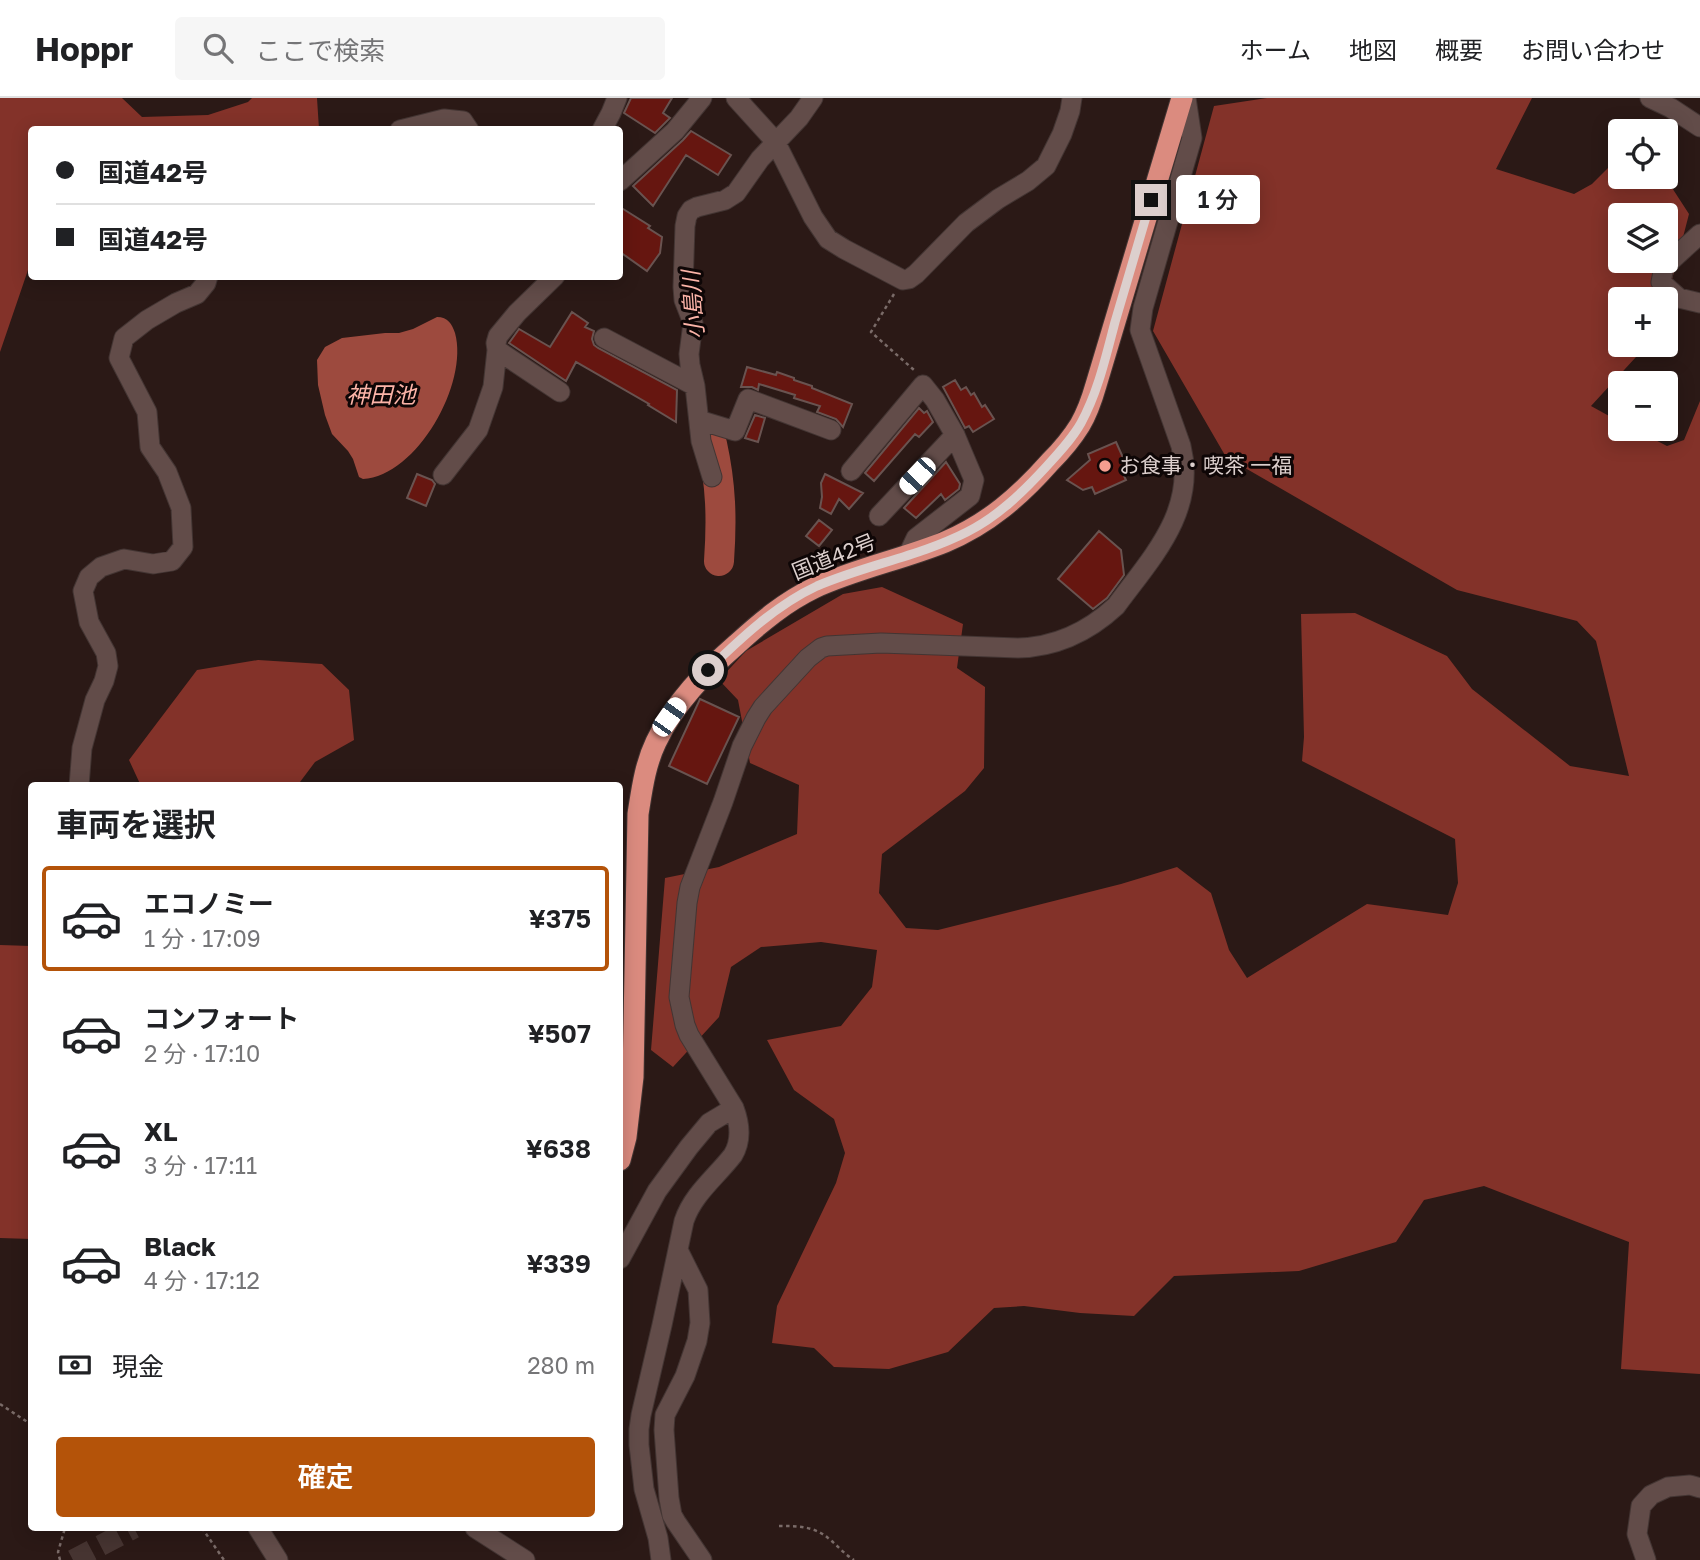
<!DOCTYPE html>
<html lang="ja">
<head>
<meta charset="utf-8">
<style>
  body { margin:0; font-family:"Golos Text","Noto Sans JP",sans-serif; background:#f6f6f6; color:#202124; height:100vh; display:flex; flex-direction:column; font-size:26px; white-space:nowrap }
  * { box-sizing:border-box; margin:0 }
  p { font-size:23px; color:#757577 }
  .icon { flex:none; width:38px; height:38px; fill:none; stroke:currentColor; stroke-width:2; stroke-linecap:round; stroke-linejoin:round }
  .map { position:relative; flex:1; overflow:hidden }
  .details { position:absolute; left:28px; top:684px; width:595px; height:749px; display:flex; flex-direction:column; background:#fff; border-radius:7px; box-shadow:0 4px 18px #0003 }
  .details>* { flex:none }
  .top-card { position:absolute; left:28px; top:28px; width:595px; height:154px; border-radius:7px; box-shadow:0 4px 18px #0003; display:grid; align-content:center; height:154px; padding:0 28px; background:#fff }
  .tools { position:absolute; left:1608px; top:21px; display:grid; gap:14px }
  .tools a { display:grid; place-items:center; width:70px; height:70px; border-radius:7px; background:#fff; box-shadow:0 4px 18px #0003; font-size:35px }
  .end { position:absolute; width:32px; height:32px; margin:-16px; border:9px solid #dccfcd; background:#111; box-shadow:0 0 0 4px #111 }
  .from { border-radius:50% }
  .bubble { position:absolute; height:49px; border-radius:7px; background:#fff; box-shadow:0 4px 18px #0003; font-size:23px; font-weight:600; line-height:49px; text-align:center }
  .car { position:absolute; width:21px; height:42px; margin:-21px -10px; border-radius:9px; box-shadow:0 0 5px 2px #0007; background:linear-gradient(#fff 24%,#345 0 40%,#fff 0 76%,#345 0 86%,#fff 0) }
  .top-card b { display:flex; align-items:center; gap:24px; height:66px; font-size:26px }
  .top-card b+b { border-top:2px solid #e0e0e0 }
  .top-card i { width:18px; height:18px; background:#202124 }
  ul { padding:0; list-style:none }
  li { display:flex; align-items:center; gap:21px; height:105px; margin:0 14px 10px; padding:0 14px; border:4px solid transparent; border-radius:7px }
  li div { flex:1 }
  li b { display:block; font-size:26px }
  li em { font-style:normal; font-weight:600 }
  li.selected { border-color:#b45309 }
  li>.icon { width:63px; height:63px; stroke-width:1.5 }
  h2 { padding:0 28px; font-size:32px; line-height:84px }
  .pay { display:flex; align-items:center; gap:18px; height:77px; padding:0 28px; font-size:26px }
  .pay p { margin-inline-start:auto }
  .cta { display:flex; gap:14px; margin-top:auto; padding:14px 28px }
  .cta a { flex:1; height:80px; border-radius:7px; background:#b45309; color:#fff; font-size:28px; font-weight:600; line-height:80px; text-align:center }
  header { display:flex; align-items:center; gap:42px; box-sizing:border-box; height:98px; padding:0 35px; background:#fff; border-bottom:2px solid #e0e0e0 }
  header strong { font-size:33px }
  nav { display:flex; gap:38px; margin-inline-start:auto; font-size:24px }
  .search { width:490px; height:63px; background:#f6f6f6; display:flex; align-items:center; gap:18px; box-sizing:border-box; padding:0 24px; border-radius:7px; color:#757577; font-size:26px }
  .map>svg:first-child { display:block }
  .forest { fill:#833229; fill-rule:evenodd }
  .water { fill:#9d4a3e }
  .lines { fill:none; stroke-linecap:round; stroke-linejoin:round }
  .river { stroke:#9d4a3e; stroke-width:30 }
  .building { fill:#661610; stroke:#695350; stroke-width:2 }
  .highway-tunnel { stroke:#463431; stroke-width:21; stroke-dasharray:21 10; stroke-linecap:butt }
  .street-casing { stroke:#433533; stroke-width:21 }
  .highway-casing { stroke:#433533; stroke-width:23 }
  .path { stroke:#7a6b68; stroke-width:2.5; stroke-dasharray:3.5 3.5; stroke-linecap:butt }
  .street { stroke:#624c49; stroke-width:19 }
  .highway { stroke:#db8b7f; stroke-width:21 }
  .route { stroke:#dccfcd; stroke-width:9 }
  .poi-dot { fill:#f59d8f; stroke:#0e0606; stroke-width:2.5 }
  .labels { text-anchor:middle; stroke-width:6; stroke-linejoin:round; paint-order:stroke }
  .poi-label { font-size:21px; fill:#dccfcd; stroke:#0e0606; text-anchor:start }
  .street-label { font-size:21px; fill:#dccfcd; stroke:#0e0606 }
  .water-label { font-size:23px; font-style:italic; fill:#fcb4a8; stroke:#0e0606 }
</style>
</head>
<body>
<header>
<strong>Hoppr</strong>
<div class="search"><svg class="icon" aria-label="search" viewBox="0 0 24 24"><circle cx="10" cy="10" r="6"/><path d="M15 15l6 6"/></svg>ここで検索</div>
<nav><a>ホーム</a><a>地図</a><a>概要</a><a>お問い合わせ</a></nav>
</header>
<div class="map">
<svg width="1700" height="1462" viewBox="0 0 1700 1462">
  <rect width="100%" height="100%" fill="#2b1916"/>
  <path class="forest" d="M0 0H122L142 19 208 17 248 4 252 0H317L319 31 32 32 31 169 28 172 0 254Z
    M1267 0H1532L1496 71 1574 96 1592 86 1620 58V79H1665L1689 116 1666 205V201H1620V247H1647L1591 308 1620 324V331H1634L1667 348 1684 342 1700 303V1276L1621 1271 1629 1144 1484 1088 1424 1102 1396 1144 1299 1173 1174 1178 1134 1218 1080 1215 1024 1208 994 1210 948 1254 889 1271 834 1269 814 1250 772 1245 777 1208 836 1085 845 1055 834 1021 794 992 767 942 841 928 872 889 877 852 821 844 761 849 731 869 719 919 673 969 651 952 665 780 719 769 797 736 799 687 750 665 738 602 719 582 746 553 843 496 882 489 963 526 957 570 985 589 984 670 965 693 882 756 879 795 906 830 938 832 1121 786 1177 769 1211 795 1229 852 1247 880 1367 806 1448 817 1458 785 1455 741 1302 663 1304 639 1301 516 1355 515 1447 558 1472 591 1570 668 1629 678 1596 543 1577 523 1457 492 1226 359 1153 233 1214 8ZM1620 117H1666V163H1620Z
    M258 562 322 566 349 592 354 642 315 664 297 688H141L129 662 197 572Z
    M0 847 31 848V1141L0 1140Z"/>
  <path class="water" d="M437 219C448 219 452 226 455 235 469 285 417 378 363 381L359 379 353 361 348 353 332 336 325 317 318 287 317 262 325 249 342 240 385 235H399L413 231Z"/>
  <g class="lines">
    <path class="river" d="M712 346C721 387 722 421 719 463"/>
  </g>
  <path class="building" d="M631 0H672L663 15 670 20 655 35 624 15Z
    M691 33 731 57 718 77 686 57 653 108 633 88 683 42Z
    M620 109 650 128 648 130 662 139 660 155 647 173 620 154Z
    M572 214 588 225 585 229 594 233 592 241 594 247 598 250 677 292 676 324 648 307 649 306 576 264 566 283 509 245 519 231 550 249Z
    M747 269 776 277 777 274 794 280V282L812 288V290L852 306 843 329 836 321 817 314 820 308 794 300 795 297 759 286 758 292 752 289H741Z
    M955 282 961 292 966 289 971 297 974 295 982 309 985 307 994 321 973 334 969 328 965 330 943 289Z
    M919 310 924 315 927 313 933 324 919 339 915 336 874 383 865 375Z
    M755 317 765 320 758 344 745 340Z
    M1116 344 1129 373 1123 376 1126 382 1095 396 1092 389 1083 392 1067 382 1090 362 1088 356Z
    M946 364 960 386 959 391 945 402 941 396 916 420 904 410Z
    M417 376 432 382 435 386 426 408 407 400Z
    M825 376 863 395 849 411 839 401 831 416 820 410 822 399 821 385Z
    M819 422 832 432 819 448 806 438Z
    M1099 433 1121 452 1124 477 1107 500 1093 511 1058 481Z
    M700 601 739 619 707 686 669 668Z"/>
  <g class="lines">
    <path class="highway-tunnel" d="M73 1462 134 1430"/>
    <g class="street-casing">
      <path id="street" d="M736 0 775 43 813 119 828 141 844 151 903 182 909 181 916 176 966 125 998 101 1028 83 1046 68 1062 36 1070 13 1072 0
        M1650 0 1671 10 1700 29
        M400 32 444 21 463 23 469 32
        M602 32 611 15 617 0
        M620 83 675 33 702 0
        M1700 136 1664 169 1661 184 1679 200 1700 205
        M604 240 695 288
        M497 252 560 294
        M699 322 735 333 748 301 831 332
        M851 373 923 287 935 302 955 337 974 382 970 398 916 440 908 457
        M443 377 478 332 493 289 497 252 496 245 498 238 517 215 555 178
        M712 379 701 343 695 288 690 267 689 256 693 225 684 202 683 189 685 128 687 118 691 112 697 109 725 102 736 95 760 61 799 20 813 0
        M879 418 955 337
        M79 688 82 650 95 602 104 583 108 568 106 555 89 524 83 493 89 479 101 469 124 461 153 466 172 463 183 449 181 410 167 374 150 349 147 314 119 260 124 240 147 222 176 205 197 196 206 185 208 178
        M678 1152 698 1192 700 1225 697 1243 685 1278 665 1317 664 1332 669 1400 672 1417 676 1424 702 1462
        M620 1161 657 1093 689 1049 709 1025 734 1010
        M258 1430 278 1462
        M475 1430 525 1462
        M661 1462 658 1440 644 1391 639 1347V1331L641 1317 662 1227 684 1123C693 1096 716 1079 733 1057 742 1042 740 1026 734 1010L689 937 685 927 679 899 687 805 690 789 723 704 742 648 756 620 763 609 808 560 821 550 827 548 881 545 1018 550C1057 549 1088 534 1116 508 1152 459 1197 413 1181 348L1140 232 1143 210 1192 40 1186 0
        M1646 1462 1637 1436 1641 1408 1651 1397 1668 1389 1690 1387 1700 1390"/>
    </g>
    <g class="highway-casing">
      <path id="highway" d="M620 1062 626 1039 633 979 638 716C642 691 645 667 656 644 675 604 705 574 737 546 761 524 785 504 814 490 855 471 903 461 945 444 988 426 1020 398 1050 364 1061 353 1072 340 1080 327 1087 315 1092 301 1096 287L1182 0"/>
    </g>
    <path class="path" d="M894 196 871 234 914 272
      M0 1306 32 1327
      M779 1428C797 1428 814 1428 828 1440 837 1447 844 1456 854 1462
      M202 1430 224 1462
      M60 1462 58 1454 65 1430"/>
    <use href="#street" class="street"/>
    <use href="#highway" class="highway"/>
  </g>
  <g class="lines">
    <path class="route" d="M708 572C741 540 776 507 817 488 866 467 920 458 967 434 997 419 1022 395 1045 370 1058 356 1072 341 1081 325 1098 294 1106 258 1115 224 1127 183 1139 143 1151 102"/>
  </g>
  <circle class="poi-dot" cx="1105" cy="368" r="7"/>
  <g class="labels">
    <g class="poi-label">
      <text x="1119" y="375">お食事・喫茶 一福</text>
    </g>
    <g class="street-label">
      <text transform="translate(834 459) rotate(-22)" y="7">国道42号</text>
    </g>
    <g class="water-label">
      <text transform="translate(693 207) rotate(-94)" y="8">小島川</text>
      <text x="381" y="305">神田池</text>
    </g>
  </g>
</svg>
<div class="tools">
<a><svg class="icon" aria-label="locate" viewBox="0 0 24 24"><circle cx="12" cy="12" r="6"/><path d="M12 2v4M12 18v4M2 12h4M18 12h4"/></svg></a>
<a><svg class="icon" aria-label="layers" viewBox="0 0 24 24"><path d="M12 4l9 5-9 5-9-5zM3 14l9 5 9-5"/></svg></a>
<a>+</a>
<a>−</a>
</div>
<i class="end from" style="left:708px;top:572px"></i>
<i class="end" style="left:1151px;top:102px"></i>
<div class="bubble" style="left:1176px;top:77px;width:84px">1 分</div>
<i class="car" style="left:917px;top:378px;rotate:223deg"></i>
<i class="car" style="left:669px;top:619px;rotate:35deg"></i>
<div class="top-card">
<b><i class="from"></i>国道42号</b>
<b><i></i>国道42号</b>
</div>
<section class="details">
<h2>車両を選択</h2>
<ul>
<li class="selected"><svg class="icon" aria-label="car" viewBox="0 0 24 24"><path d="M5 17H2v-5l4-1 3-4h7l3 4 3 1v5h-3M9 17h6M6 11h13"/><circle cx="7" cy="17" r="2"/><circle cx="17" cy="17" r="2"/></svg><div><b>エコノミー</b><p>1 分 · 17:09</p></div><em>¥375</em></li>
<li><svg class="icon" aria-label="car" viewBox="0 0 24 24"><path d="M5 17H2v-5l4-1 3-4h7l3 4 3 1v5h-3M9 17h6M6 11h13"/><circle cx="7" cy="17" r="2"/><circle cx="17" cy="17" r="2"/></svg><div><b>コンフォート</b><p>2 分 · 17:10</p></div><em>¥507</em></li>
<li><svg class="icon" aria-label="car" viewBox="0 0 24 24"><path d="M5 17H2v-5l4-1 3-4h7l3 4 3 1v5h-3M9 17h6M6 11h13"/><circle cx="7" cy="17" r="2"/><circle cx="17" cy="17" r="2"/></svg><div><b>XL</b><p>3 分 · 17:11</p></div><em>¥638</em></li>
<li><svg class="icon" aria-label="car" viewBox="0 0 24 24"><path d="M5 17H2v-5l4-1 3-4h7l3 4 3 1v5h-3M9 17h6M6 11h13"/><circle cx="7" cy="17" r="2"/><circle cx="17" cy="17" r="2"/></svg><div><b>Black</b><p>4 分 · 17:12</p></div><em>¥339</em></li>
</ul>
<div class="pay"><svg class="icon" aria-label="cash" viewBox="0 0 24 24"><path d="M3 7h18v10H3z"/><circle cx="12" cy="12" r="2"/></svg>現金<p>280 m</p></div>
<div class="cta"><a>確定</a></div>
</section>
</div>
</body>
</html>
